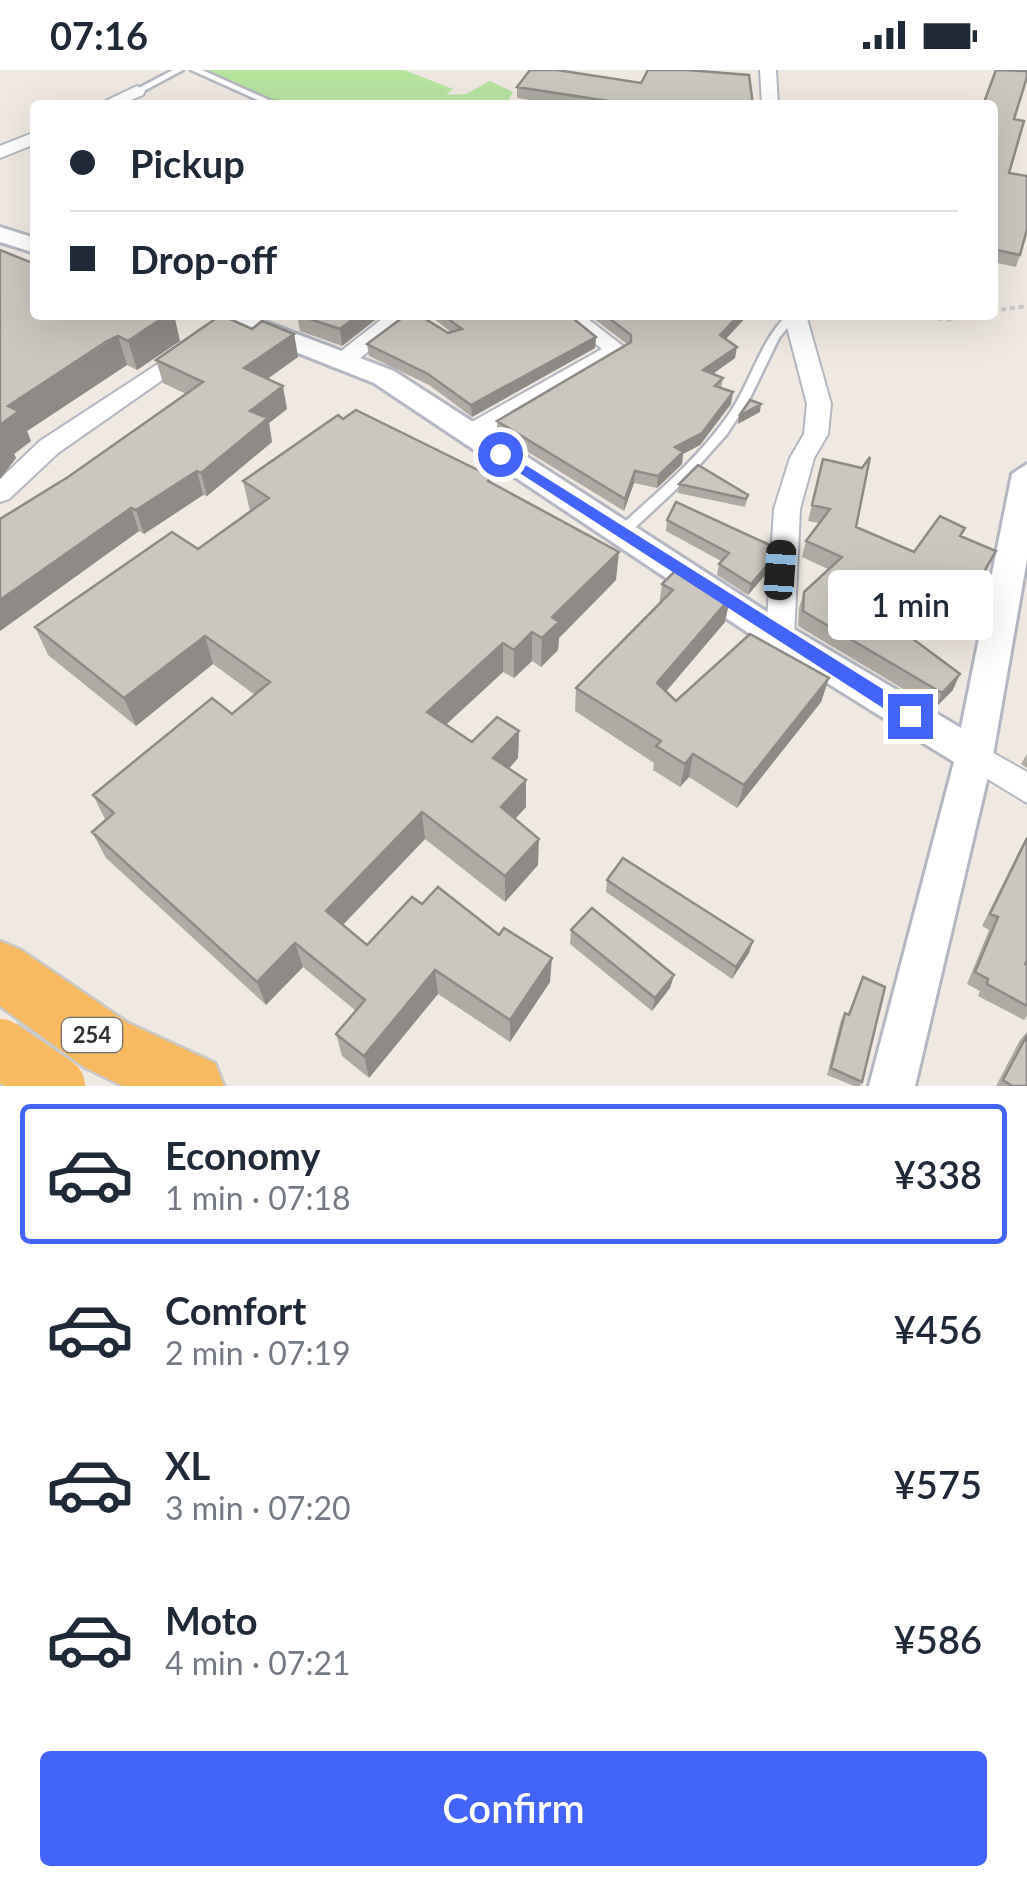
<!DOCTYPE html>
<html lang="en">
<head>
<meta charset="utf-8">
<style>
  body { margin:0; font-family:Lato,sans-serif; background:#f2f2f3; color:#1f2937; height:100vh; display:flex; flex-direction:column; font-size:38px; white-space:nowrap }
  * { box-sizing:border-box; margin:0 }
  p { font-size:32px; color:#747a83 }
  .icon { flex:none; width:55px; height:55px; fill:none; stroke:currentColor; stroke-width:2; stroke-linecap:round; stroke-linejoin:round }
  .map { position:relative; height:1016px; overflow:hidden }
  .details { display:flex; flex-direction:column; background:#fff; flex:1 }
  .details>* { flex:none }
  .top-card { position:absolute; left:30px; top:30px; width:968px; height:220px; border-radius:10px; box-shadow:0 10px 40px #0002; display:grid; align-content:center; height:220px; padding:0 40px; background:#fff }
  .end { position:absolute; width:45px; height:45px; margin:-22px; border:12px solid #4264fb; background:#fff; box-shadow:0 0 0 5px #fff }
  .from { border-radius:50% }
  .bubble { position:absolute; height:70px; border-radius:10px; background:#fff; box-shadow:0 10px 40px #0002; font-size:32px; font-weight:600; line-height:70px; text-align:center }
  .car { position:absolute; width:30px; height:60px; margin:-30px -15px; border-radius:12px; box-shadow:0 0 8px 2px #0007; background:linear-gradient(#222 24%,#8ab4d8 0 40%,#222 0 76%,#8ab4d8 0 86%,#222 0) }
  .top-card b { display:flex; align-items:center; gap:35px; height:95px; font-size:38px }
  .top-card b+b { border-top:2px solid #e0e1e3 }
  .top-card i { width:25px; height:25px; background:#1f2937 }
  ul { padding:18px 0 0; list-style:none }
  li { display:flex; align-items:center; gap:30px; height:140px; margin:0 20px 15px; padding:0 20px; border:5px solid transparent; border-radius:10px }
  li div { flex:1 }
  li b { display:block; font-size:38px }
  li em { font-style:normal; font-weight:600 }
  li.current { border-color:#4264fb }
  li>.icon { width:90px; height:90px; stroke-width:1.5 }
  .primary-button { display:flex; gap:20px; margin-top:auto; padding:20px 40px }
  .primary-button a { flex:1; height:115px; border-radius:10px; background:#4264fb; color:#fff; font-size:40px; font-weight:600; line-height:115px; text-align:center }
  .status { display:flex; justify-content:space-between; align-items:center; height:70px; padding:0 50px; background:#fff; direction:ltr }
  .status svg { height:28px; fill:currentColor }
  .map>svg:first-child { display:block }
  .green { fill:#b6e59e }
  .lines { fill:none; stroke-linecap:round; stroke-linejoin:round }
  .service-casing { stroke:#b4b7c1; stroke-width:5 }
  .minor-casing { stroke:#b4b7c1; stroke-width:4 }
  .tertiary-casing { stroke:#b4b7c1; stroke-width:6 }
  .trunk-casing { stroke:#c9c9c9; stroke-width:5 }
  .path { stroke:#c9c9c9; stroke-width:4; stroke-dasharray:5 4; stroke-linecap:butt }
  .service { fill:#fff; fill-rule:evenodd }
  .minor { fill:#fff; fill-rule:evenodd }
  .tertiary { fill:#fff; fill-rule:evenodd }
  .trunk { fill:#f8ba60; fill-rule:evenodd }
  .trunk-bridge-casing { stroke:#c9c9c9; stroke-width:62; stroke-linecap:butt }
  .trunk-bridge { stroke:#f8ba60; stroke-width:58 }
  .wall { fill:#afaba4 }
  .shaded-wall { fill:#8e8b86 }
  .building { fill:#cbc7bf; stroke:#8e8b86; stroke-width:2.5 }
  .route { fill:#4264fb }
  .labels { text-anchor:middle; stroke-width:10; stroke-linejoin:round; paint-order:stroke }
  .shield { fill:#fff; stroke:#6d6d6d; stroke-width:2.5 }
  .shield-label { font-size:22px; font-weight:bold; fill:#2e2e2e }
</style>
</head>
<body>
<div class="status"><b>07:16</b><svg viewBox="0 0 49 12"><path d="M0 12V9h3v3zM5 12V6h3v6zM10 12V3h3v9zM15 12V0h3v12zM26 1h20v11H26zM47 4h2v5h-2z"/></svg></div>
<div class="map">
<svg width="1027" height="1016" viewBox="0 0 1027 1016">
  <rect width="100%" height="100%" fill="#efe9e1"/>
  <path class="green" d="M200 0H404L453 19 446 25 466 24 490 11 513 22 506 35H282Z"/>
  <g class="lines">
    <g class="service-casing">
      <path id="service" d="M173 0H183L140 23 133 21Z
        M191 0H202L280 35H269Z
        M787 245H798L779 268 748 332 727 364 686 410 626 466H616L614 463 616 460C655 424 697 390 727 347 751 314 758 274 787 245Z"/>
    </g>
    <g class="minor-casing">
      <path id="minor" d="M760 0H776L778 35H762Z
        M137 16 145 21 143 25 119 35H97Z
        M35 62V74L0 88V76Z
        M387 245H412L352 295H336V285Z
        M558 245H583L628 280 479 370H461L458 364 461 358 602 279Z
        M784 245H806L831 334 828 364 814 388 800 439 794 567 790 575H770L766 567 774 439 790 388 804 364 807 334Z
        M190 273 201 280 198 285 58 383 9 429 0 432V409L40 371Z
        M974 672 1027 702V733L963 694 958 685 963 676Z"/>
    </g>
    <g class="tertiary-casing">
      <path id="tertiary" d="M0 157 35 168V183L0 172Z
        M211 245H247L394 301 792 558 961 658 1012 404 1027 394V489L993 685 915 1016H869L954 692 768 576 374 313 215 250Z"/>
    </g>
    <g class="trunk-casing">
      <path id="trunk" d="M0 871 21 880 128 953 215 993 224 1016H123L84 997 0 936Z"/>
    </g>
    <path class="path" d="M992 241 1027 236
      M920 245 946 250 978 245"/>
    <use href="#service" class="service"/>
    <use href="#minor" class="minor"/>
    <use href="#tertiary" class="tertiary"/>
    <use href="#trunk" class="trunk"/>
    <g class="trunk-bridge-casing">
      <path id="trunk-bridge" d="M0 978 56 1016"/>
    </g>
    <use href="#trunk-bridge" class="trunk-bridge"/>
  </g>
  <path class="wall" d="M517 17 753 35H560L517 28Z
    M992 35 1014 49 1009 103 1020 185 1016 197 992 192Z
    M5 182 35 245H174L180 271 137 300 127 295 27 361 31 371 14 384 16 388 0 409Z
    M297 245H379L380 246 342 276 300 261Z
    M429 245H569L596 267 595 278 472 347 429 315 369 286 367 274 451 262Z
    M589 245H748L726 269 735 288 713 304 723 308 721 318 731 334 700 375 683 384 682 394 657 418 634 413 624 441 497 363V351L627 274Z
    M252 259 294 264 298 287 267 309 287 339 269 353 272 372 207 426 203 425 144 464 139 461 0 561V449L68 407 186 324 163 313 156 290Z
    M823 389 856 457 914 482 962 466 989 497 981 511 985 513 978 529 959 562 929 548 915 571 953 620 935 638 798 556 799 538 804 522 828 499 802 487 806 471 819 453 808 451Z
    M243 411 493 413 616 510 559 568 558 580 541 597 532 591 514 608 503 602 446 655 472 672 519 661 518 688 509 699 526 710V737L515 749 538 795 505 832 425 769 343 855 367 875 422 834 550 912 510 972 438 924 369 1008 342 986 336 964 356 941 303 897 266 935 106 788 92 762 106 751 93 725 232 644 255 625 213 594 136 656 48 585 35 557 198 479 250 441Z
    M679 414 748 425 745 437 678 423Z
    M667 450 769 493 766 504 748 525 717 505 719 494 721 491 666 461Z
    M662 514 730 528 725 552 666 621 676 631 829 608 821 632 737 738 689 707 680 717 653 700 654 693 575 641 576 618 659 535Z
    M1027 684V698L1021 694Z
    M1027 767 1025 894 1027 895V946L1024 950 978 926 980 921 967 914 989 860 982 856 1020 779Z
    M607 810 753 871 749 883 732 909 606 822Z
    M571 860 674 905 670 918 652 941 570 874Z
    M863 907 862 1012 860 1016H854L827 1005 841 950 845 943 848 944Z
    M1027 962V1016H996L1020 970Z"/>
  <path class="shaded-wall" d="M167 245H174L180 271 137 300 128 271Z
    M358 245 380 246 342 276 340 259Z
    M739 245H748L718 277 720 265Z
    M294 264 298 287 249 322 244 298Z
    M118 266 127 295 27 361 31 371 14 384 16 388 0 409V355L8 336Z
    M596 267 595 278 472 347 471 335Z
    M737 277 735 288 701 312 703 300Z
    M283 316 287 339 269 353 272 372 207 426 201 403 250 341Z
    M733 322 731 334 700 375 683 384 682 394 657 418 658 406 675 377Z
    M761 334 760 342 738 354 739 346Z
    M197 401 203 425 144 464 136 440Z
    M635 401 634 413 624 441 625 429Z
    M131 438 139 461 0 561V530Z
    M619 482 616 510 559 568 558 580 541 597 542 568 552 547Z
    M769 493 766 504 748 525 751 514Z
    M985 513 978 529 959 562 966 546Z
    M730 528 725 552 653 637 657 613Z
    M936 532 929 548 906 585 913 569Z
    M532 562V591L514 608V580Z
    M205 566 213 594 136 656 124 628Z
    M503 573V602L429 670 427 642Z
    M960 604 953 620 935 638 942 623Z
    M829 608 821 632 737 738 744 715Z
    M519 661 518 688 493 715V688Z
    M693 684 689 707 680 717 685 694Z
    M526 710V737L501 764V737Z
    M422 742 425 769 332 866 326 841Z
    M539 769 538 795 505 832V806Z
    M753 871 749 883 732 909 736 897Z
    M295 873 303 897 266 935 257 912Z
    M552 888 550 912 510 972V950Z
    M435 900 438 924 369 1008 364 986Z
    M674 905 670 918 652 941 655 928Z"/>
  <path class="building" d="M530 0H557L641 13 648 0H687L749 5 753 35H605L608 31 517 17Z
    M996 0 1027 1V7L1014 49 1024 51 1009 103 1027 106V159L1020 185 992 179V35H983Z
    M0 180 35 194V245H167L128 271 118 266 107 271 8 336 19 341 0 355Z
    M221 245 252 259 262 251 294 264 244 298 283 316 250 341 268 348 201 403 197 401 136 440 131 438 0 530V449L68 407 203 312 156 290Z
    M298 245H358L340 259Z
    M406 245H419L448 263 462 259 443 245H569L596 267 471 335 428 304 367 274Z
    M605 245H739L720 265 737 277 703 300 723 308 715 316 733 322 702 363 675 377 683 382 658 406 635 401 625 429 497 351 631 272V265Z
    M750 330 761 334 739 346Z
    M356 340 492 407 488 411 619 482 552 547 559 552 542 568 532 562 514 580 503 573 427 642 472 672 497 647 519 661 493 688 526 710 501 737 539 769 505 806 422 742 326 841 367 875 412 827 422 834 438 817 499 865 504 858 552 888 510 950 435 900 364 986 336 964 365 930 295 873 257 912 92 762 114 743 93 725 212 628 232 644 270 612 205 566 124 628 35 557 172 462 198 479 269 428 243 411 338 345 343 349Z
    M870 387 856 457 914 482 940 446 965 458 960 466 996 481 979 510 985 513 966 546 936 532 913 569 960 604 942 623 803 541 804 522 842 487 806 471 830 439 812 435 823 389 862 398Z
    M698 395 748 425 746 429 679 414Z
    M676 432 770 475 769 493 751 514 719 494 729 483 667 450Z
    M679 497 730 528 657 613 676 631 750 564 829 608 744 715 693 684 685 694 656 676 661 671 576 618 673 520 662 514Z
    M1027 768V890L1025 894 1027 895V936L987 914 988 909 975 902 998 847 990 844Z
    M623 788 753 871 736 897 607 810Z
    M592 838 674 905 655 928 571 860Z
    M863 907 885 917 862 1012 831 998 845 943 849 945Z
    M1027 965V1016H1012L1003 1010Z"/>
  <path class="route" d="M500 379 916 640V651H903L495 387V380Z"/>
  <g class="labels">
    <rect class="shield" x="62" y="948" width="60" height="34" rx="8"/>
    <g class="shield-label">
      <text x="92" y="973">254</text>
    </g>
  </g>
</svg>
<i class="end from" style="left:500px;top:384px"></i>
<i class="end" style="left:910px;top:646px"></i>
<div class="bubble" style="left:828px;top:500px;width:165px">1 min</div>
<i class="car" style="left:780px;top:500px;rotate:4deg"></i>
<div class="top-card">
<b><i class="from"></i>Pickup</b>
<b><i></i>Drop-off</b>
</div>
</div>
<section class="details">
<ul>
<li class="current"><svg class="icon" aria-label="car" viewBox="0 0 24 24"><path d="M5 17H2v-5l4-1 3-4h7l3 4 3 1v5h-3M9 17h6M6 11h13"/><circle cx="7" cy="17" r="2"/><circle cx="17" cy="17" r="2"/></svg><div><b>Economy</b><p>1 min · 07:18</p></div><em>¥338</em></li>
<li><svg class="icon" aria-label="car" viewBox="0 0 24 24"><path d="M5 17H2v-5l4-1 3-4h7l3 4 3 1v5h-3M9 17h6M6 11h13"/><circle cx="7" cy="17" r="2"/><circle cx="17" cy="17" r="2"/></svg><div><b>Comfort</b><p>2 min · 07:19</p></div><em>¥456</em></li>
<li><svg class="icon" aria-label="car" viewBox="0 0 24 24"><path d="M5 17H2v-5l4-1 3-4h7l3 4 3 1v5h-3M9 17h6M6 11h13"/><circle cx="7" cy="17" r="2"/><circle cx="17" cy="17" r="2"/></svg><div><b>XL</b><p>3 min · 07:20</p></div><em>¥575</em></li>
<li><svg class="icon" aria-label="car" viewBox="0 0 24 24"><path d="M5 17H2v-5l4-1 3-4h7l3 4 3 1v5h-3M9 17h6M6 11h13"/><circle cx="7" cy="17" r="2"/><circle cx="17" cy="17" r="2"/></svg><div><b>Moto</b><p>4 min · 07:21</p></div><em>¥586</em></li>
</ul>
<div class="primary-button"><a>Confirm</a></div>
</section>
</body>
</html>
